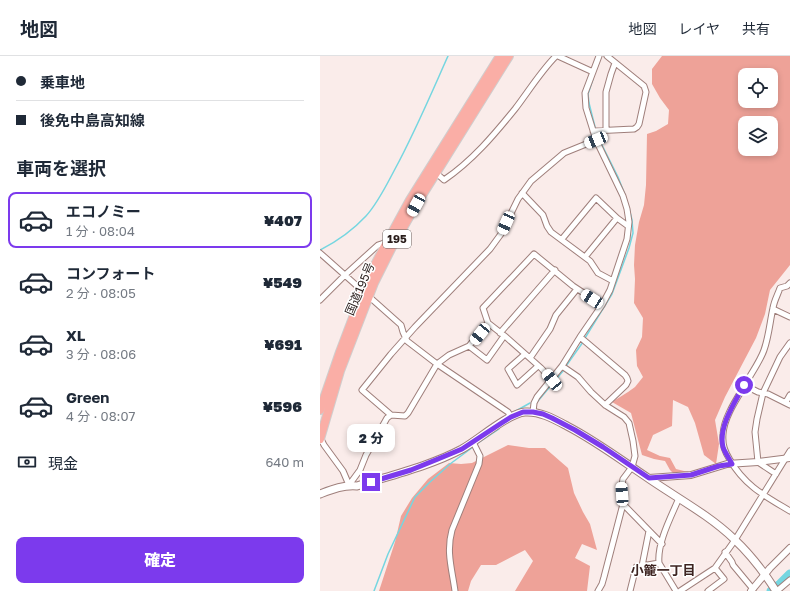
<!DOCTYPE html>
<html lang="ja">
<head>
<meta charset="utf-8">
<style>
  body { margin:0; font-family:"Golos Text","Noto Sans JP",sans-serif; background:#f6f6f7; color:#1f2937; height:100vh; display:flex; flex-direction:column; font-size:15px; white-space:nowrap }
  * { box-sizing:border-box; margin:0 }
  p { font-size:13px; color:#747a83 }
  .icon { flex:none; width:22px; height:22px; fill:none; stroke:currentColor; stroke-width:2; stroke-linecap:round; stroke-linejoin:round }
  .map { position:relative; flex:1; overflow:hidden }
  .side { display:flex; flex-direction:column; background:#fff; width:320px }
  .side>* { flex:none }
  .top-card { display:grid; align-content:center; height:88px; padding:0 16px; background:#fff }
  .controls { position:absolute; left:418px; top:12px; display:grid; gap:8px }
  .controls a { display:grid; place-items:center; width:40px; height:40px; border-radius:8px; background:#fff; box-shadow:0 2px 6px #0003; font-size:20px }
  .end { position:absolute; width:18px; height:18px; margin:-9px; border:5px solid #7c3aed; background:#fff; box-shadow:0 0 0 2px #fff }
  .from { border-radius:50% }
  .bubble { position:absolute; height:28px; border-radius:8px; background:#fff; box-shadow:0 2px 6px #0003; font-size:13px; font-weight:800; line-height:28px; text-align:center }
  .car { position:absolute; width:12px; height:24px; margin:-12px -6px; border-radius:5px; box-shadow:0 0 3px 1px #0007; background:linear-gradient(#fff 24%,#345 0 40%,#fff 0 76%,#345 0 86%,#fff 0) }
  .top-card b { display:flex; align-items:center; gap:14px; height:38px; font-size:15px }
  .top-card b+b { border-top:1px solid #e0e1e3 }
  .top-card i { width:10px; height:10px; background:#1f2937 }
  ul { padding:0; list-style:none }
  li { display:flex; align-items:center; gap:12px; height:56px; margin:0 8px 6px; padding:0 8px; border:2px solid transparent; border-radius:8px }
  li div { flex:1 }
  li b { display:block; font-size:15px }
  li em { font-style:normal; font-weight:800 }
  li.active { border-color:#7c3aed }
  li>.icon { width:36px; height:36px; stroke-width:1.5 }
  h2 { padding:0 16px; font-size:18px; line-height:48px }
  .pay { display:flex; align-items:center; gap:10px; height:44px; padding:0 16px; font-size:15px }
  .pay p { margin-inline-start:auto }
  .action { display:flex; gap:8px; margin-top:auto; padding:8px 16px }
  .action a { flex:1; height:46px; border-radius:8px; background:#7c3aed; color:#fff; font-size:16px; font-weight:800; line-height:46px; text-align:center }
  header { display:flex; align-items:center; gap:24px; box-sizing:border-box; height:56px; padding:0 20px; background:#fff; border-bottom:1px solid #e0e1e3 }
  header strong { font-size:19px }
  nav { display:flex; gap:22px; margin-inline-start:auto; font-size:14px }
  main { display:flex; flex:1; min-height:0 }
  .map>svg:first-child { display:block }
  .forest { fill:#eea298; fill-rule:evenodd }
  .lines { fill:none; stroke-linecap:round; stroke-linejoin:round }
  .stream { stroke:#75d6e0; stroke-width:1.5 }
  .river { stroke:#75d6e0; stroke-width:9 }
  .minor-casing { stroke:#9f7f7b; stroke-width:7 }
  .tertiary-casing { stroke:#9f7f7b; stroke-width:8 }
  .secondary-casing { stroke:#9f7f7b; stroke-width:9 }
  .trunk-casing { stroke:#d0cdcd; stroke-width:10 }
  .minor { stroke:#fff; stroke-width:5 }
  .tertiary { stroke:#fff; stroke-width:6 }
  .secondary { stroke:#fff; stroke-width:7 }
  .trunk { stroke:#faaea6; stroke-width:8 }
  .route { stroke:#7c3aed; stroke-width:5 }
  .labels { text-anchor:middle; stroke-width:3; stroke-linejoin:round; paint-order:stroke }
  .shield { fill:#fff; stroke:#69615f; stroke-width:1 }
  .shield-label { font-size:11px; font-weight:bold; fill:#291d1b }
  .street-label { font-size:12px; fill:#291d1b; stroke:#fff }
  .neighbourhood-label { font-size:13px; font-weight:bold; fill:#3c2320; stroke:#fff }
</style>
</head>
<body>
<header>
<strong>地図</strong>
<nav><a>地図</a><a>レイヤ</a><a>共有</a></nav>
</header>
<main>
<section class="side">
<div class="top-card">
<b><i class="from"></i>乗車地</b>
<b><i></i>後免中島高知線</b>
</div>
<h2>車両を選択</h2>
<ul>
<li class="active"><svg class="icon" aria-label="car" viewBox="0 0 24 24"><path d="M5 17H2v-5l4-1 3-4h7l3 4 3 1v5h-3M9 17h6M6 11h13"/><circle cx="7" cy="17" r="2"/><circle cx="17" cy="17" r="2"/></svg><div><b>エコノミー</b><p>1 分 · 08:04</p></div><em>¥407</em></li>
<li><svg class="icon" aria-label="car" viewBox="0 0 24 24"><path d="M5 17H2v-5l4-1 3-4h7l3 4 3 1v5h-3M9 17h6M6 11h13"/><circle cx="7" cy="17" r="2"/><circle cx="17" cy="17" r="2"/></svg><div><b>コンフォート</b><p>2 分 · 08:05</p></div><em>¥549</em></li>
<li><svg class="icon" aria-label="car" viewBox="0 0 24 24"><path d="M5 17H2v-5l4-1 3-4h7l3 4 3 1v5h-3M9 17h6M6 11h13"/><circle cx="7" cy="17" r="2"/><circle cx="17" cy="17" r="2"/></svg><div><b>XL</b><p>3 分 · 08:06</p></div><em>¥691</em></li>
<li><svg class="icon" aria-label="car" viewBox="0 0 24 24"><path d="M5 17H2v-5l4-1 3-4h7l3 4 3 1v5h-3M9 17h6M6 11h13"/><circle cx="7" cy="17" r="2"/><circle cx="17" cy="17" r="2"/></svg><div><b>Green</b><p>4 分 · 08:07</p></div><em>¥596</em></li>
</ul>
<div class="pay"><svg class="icon" aria-label="cash" viewBox="0 0 24 24"><path d="M3 7h18v10H3z"/><circle cx="12" cy="12" r="2"/></svg>現金<p>640 m</p></div>
<div class="action"><a>確定</a></div>
</section>
<div class="map">
<svg width="470" height="535" viewBox="0 0 470 535">
  <rect width="100%" height="100%" fill="#faecea"/>
  <path class="forest" d="M342 0H470V209L450 234 445 258 436 282 405 341 395 364 399 388 396 408 384 399 375 367 368 351 353 344 352 370 333 379 327 394 340 400 350 402 356 413 372 417 354 418 350 414 345 405 334 403 322 399 311 357 292 346 308 336 315 331 323 321 317 310 316 294 322 281 323 262 314 247 315 223 314 209 315 189 319 166 324 149 326 129 327 78 336 75 348 68 349 54 340 42 332 28V13ZM425 19H451V45H425ZM425 67H451V93H425Z
    M188 389 209 392H225L248 412 254 437 263 456 270 468 277 494 262 488 255 502 270 510 267 535H195L213 505 205 494 176 509H161L151 525 148 535H59L75 486 81 460 92 442 108 423 129 407 141 408 152 407Z"/>
  <g class="lines">
    <path class="stream" d="M273 23 268 38 269 47 275 71
      M277 79 298 121 305 139
      M0 194C18 185 33 174 46 160 58 147 67 128 75 113 95 76 111 38 128 0
      M265 282 292 238 309 192 313 177 312 164 309 152
      M246 310 263 286
      M218 345 243 315
      M194 356 210 347
      M158 387 179 373V371
      M54 535 68 498 95 441 110 426 130 408 153 391"/>
    <path class="river" d="M451 535 460 528 470 518"/>
    <g class="minor-casing">
      <path id="minor" d="M238 0 273 16
        M286 74V36L291 18 295 7
        M273 75 314 73 317 71 319 68 326 36 324 30 287 0
        M114 115 124 124C152 105 174 79 195 53 208 36 221 15 236 0
        M202 137 223 159 227 170 231 176 270 205 278 217 293 225
        M242 183 276 142 297 162 308 170
        M0 197 81 269 83 276 87 285 117 308 188 356 191 361
        M265 201 297 162
        M470 227 467 230 460 232C458 238 454 245 453 252 450 265 449 280 444 294 440 306 428 322 422 334 414 347 404 363 403 378 402 389 405 396 410 404 425 430 445 440 470 455
        M0 244 25 219 58 189 67 186
        M453 253 470 261
        M180 277 235 214
        M260 281 305 319 307 322 308 325 306 329 285 349
        M149 290 167 304 184 280
        M205 298 188 313 197 329 218 310
        M210 302 230 273 236 259 257 233
        M242 310 258 321 271 336 285 349 304 361 309 367 313 385 315 400 312 411 303 423 302 429 303 448 284 521 282 528 278 535
        M232 324 221 312 186 281 168 267 163 252 214 198 253 230 282 249
        M424 329 438 336 448 338 470 349
        M466 346 470 339
        M213 356 214 347 217 341 242 310 260 281 282 249 290 234 307 183 309 166 307 153 303 140 276 84 266 52 265 37 279 0
        M71 359 42 334 71 298 95 271 170 193 181 178 198 143 211 125 244 97 276 84
        M0 381 4 389 23 415 29 429
        M456 418 438 406 435 376 437 363 443 337 460 301 470 287
        M29 429 40 414 46 399 67 362 71 359 85 360 88 357 117 308 129 299 149 290 168 267
        M303 448 342 488
        M405 496 412 506 413 509 433 533
        M322 510 329 475
        M135 535C132 513 126 496 132 474L159 408 160 400 153 386
        M310 535 316 511 339 507
        M356 535 339 507C337 487 351 461 359 442
        M360 535 395 512 415 484 470 395
        M388 535 404 523 395 512
        M457 535 470 524"/>
    </g>
    <g class="tertiary-casing">
      <path id="tertiary" d="M329 422 371 419 407 408 438 406 470 402
        M431 535 450 512 470 492"/>
    </g>
    <g class="secondary-casing">
      <path id="secondary" d="M0 438C13 433 23 429 37 430 72 419 110 410 142 393 158 384 189 357 205 356 220 355 234 363 247 370 276 385 301 404 328 422 357 442 389 459 414 483 431 499 444 516 456 535"/>
    </g>
    <g class="trunk-casing">
      <path id="trunk" d="M0 354 20 296 48 222 67 186 90 144 180 0
        M0 383 20 315 54 227 72 191 96 149 189 0"/>
    </g>
    <use href="#minor" class="minor"/>
    <use href="#tertiary" class="tertiary"/>
    <use href="#secondary" class="secondary"/>
    <use href="#trunk" class="trunk"/>
  </g>
  <g class="lines">
    <path class="route" d="M51 426 91 414 118 403 142 393 180 368 191 361 203 356H213L223 358 232 362 255 374 283 391 329 422 371 419 399 410 412 408C409 402 405 397 403 391 398 371 415 346 424 329"/>
  </g>
  <g class="labels">
    <rect class="shield" x="63" y="174" width="28" height="18" rx="3"/>
    <g class="shield-label">
      <text x="77" y="187">195</text>
    </g>
    <g class="street-label">
      <text transform="translate(40 233) rotate(-67)" y="4">国道195号</text>
    </g>
    <g class="neighbourhood-label">
      <text x="343" y="519">小籠一丁目</text>
    </g>
  </g>
</svg>
<div class="controls">
<a><svg class="icon" aria-label="locate" viewBox="0 0 24 24"><circle cx="12" cy="12" r="6"/><path d="M12 2v4M12 18v4M2 12h4M18 12h4"/></svg></a>
<a><svg class="icon" aria-label="layers" viewBox="0 0 24 24"><path d="M12 4l9 5-9 5-9-5zM3 14l9 5 9-5"/></svg></a>
</div>
<i class="end from" style="left:424px;top:329px"></i>
<i class="end" style="left:51px;top:426px"></i>
<div class="bubble" style="left:27px;top:368px;width:48px">2 分</div>
<i class="car" style="left:276px;top:84px;rotate:248deg"></i>
<i class="car" style="left:96px;top:149px;rotate:209deg"></i>
<i class="car" style="left:186px;top:167px;rotate:204deg"></i>
<i class="car" style="left:272px;top:243px;rotate:303deg"></i>
<i class="car" style="left:160px;top:278px;rotate:219deg"></i>
<i class="car" style="left:232px;top:324px;rotate:321deg"></i>
<i class="car" style="left:302px;top:438px;rotate:356deg"></i>
</div>
</main>
</body>
</html>
